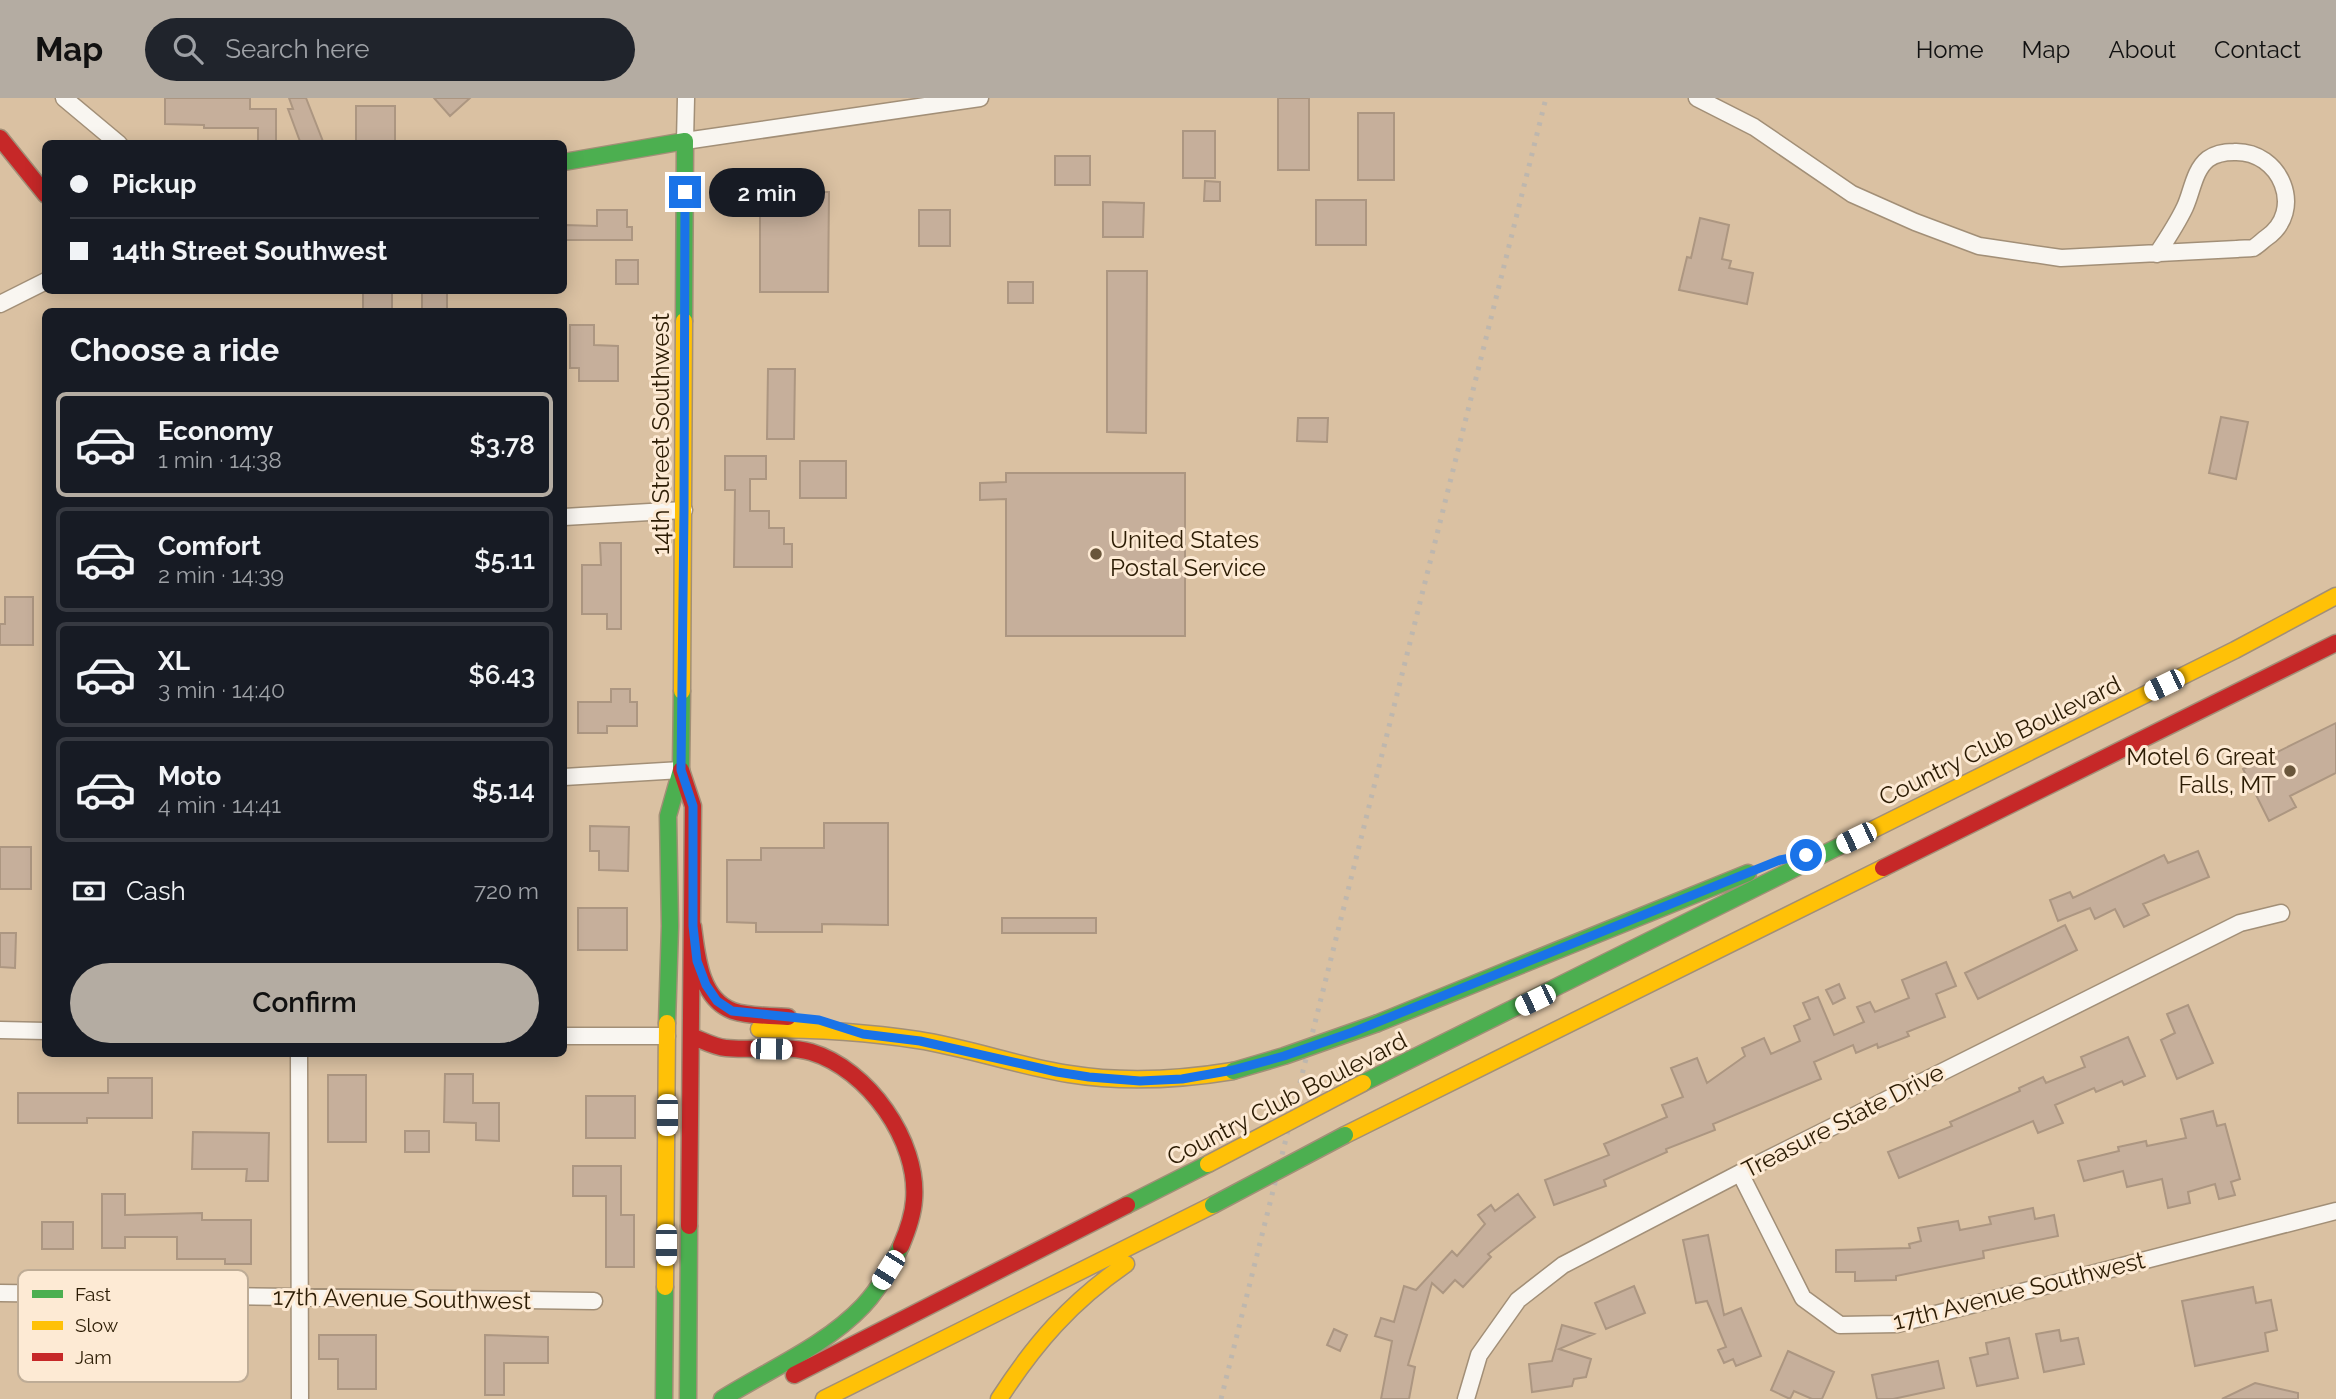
<!DOCTYPE html>
<html lang="en">
<head>
<meta charset="utf-8">
<style>
  body { margin:0; font-family:Raleway,sans-serif; background:#20242c; color:#f1f3f6; height:100vh; display:flex; flex-direction:column; font-size:26px; white-space:nowrap }
  * { box-sizing:border-box; margin:0 }
  p { font-size:23px; color:#9ea1a6 }
  .icon { flex:none; width:38px; height:38px; fill:none; stroke:currentColor; stroke-width:2; stroke-linecap:round; stroke-linejoin:round }
  .map { position:relative; flex:1; overflow:hidden }
  .drawer { position:absolute; left:42px; top:210px; width:525px; height:749px; display:flex; flex-direction:column; background:#171b24; border-radius:10px; box-shadow:0 4px 18px #0003 }
  .drawer>* { flex:none }
  .banner { position:absolute; left:42px; top:42px; width:525px; height:154px; border-radius:10px; box-shadow:0 4px 18px #0003; display:grid; align-content:center; height:154px; padding:0 28px; background:#171b24 }
  .end { position:absolute; width:32px; height:32px; margin:-16px; border:9px solid #1a73e8; background:#fff; box-shadow:0 0 0 4px #fff }
  .from { border-radius:50% }
  .bubble { position:absolute; height:49px; border-radius:24px; background:#171b24; box-shadow:0 4px 18px #0003; font-size:23px; font-weight:600; line-height:49px; text-align:center }
  .car { position:absolute; width:21px; height:42px; margin:-21px -10px; border-radius:9px; box-shadow:0 0 5px 2px #0007; background:linear-gradient(#fff 24%,#345 0 40%,#fff 0 76%,#345 0 86%,#fff 0) }
  .banner b { display:flex; align-items:center; gap:24px; height:66px; font-size:26px }
  .banner b+b { border-top:2px solid #363941 }
  .banner i { width:18px; height:18px; background:#f1f3f6 }
  ul { padding:0; list-style:none }
  li { display:flex; align-items:center; gap:21px; height:105px; margin:0 14px 10px; padding:0 14px; border:4px solid #363941; border-radius:10px }
  li div { flex:1 }
  li b { display:block; font-size:26px }
  li em { font-style:normal; font-weight:600 }
  li.active { border-color:#b4aca2 }
  li>.icon { width:63px; height:63px; stroke-width:1.5 }
  h2 { padding:0 28px; font-size:32px; line-height:84px }
  .pay { display:flex; align-items:center; gap:18px; height:77px; padding:0 28px; font-size:26px }
  .pay p { margin-inline-start:auto }
  .action { display:flex; gap:14px; margin-top:auto; padding:14px 28px }
  .action a { flex:1; height:80px; border-radius:42px; background:#b4aca2; color:#111; font-size:28px; font-weight:600; line-height:80px; text-align:center }
  header { display:flex; align-items:center; gap:42px; box-sizing:border-box; height:98px; padding:0 35px; background:#b4aca2; color:#111 }
  header strong { font-size:33px }
  nav { display:flex; gap:38px; margin-inline-start:auto; font-size:24px }
  .search { width:490px; height:63px; background:#20242c; display:flex; align-items:center; gap:18px; box-sizing:border-box; padding:0 24px; border-radius:38px; color:#9ea1a6; font-size:26px }
  .map>svg:first-child { display:block }
  .building { fill:#c6af9b; stroke:#ac9681; stroke-width:2 }
  .lines { fill:none; stroke-linecap:round; stroke-linejoin:round }
  .street-casing { stroke:#a28f77; stroke-width:19 }
  .fast-casing { stroke:#a28f77; stroke-width:19 }
  .slow-casing { stroke:#a28f77; stroke-width:19 }
  .jam-casing { stroke:#a28f77; stroke-width:19 }
  .street { stroke:#f9f6f1; stroke-width:16 }
  .fast { stroke:#4caf50; stroke-width:16 }
  .slow { stroke:#ffc107; stroke-width:16 }
  .jam { stroke:#c62828; stroke-width:16 }
  .rail { stroke:#beb7ae; stroke-width:5; stroke-dasharray:3.5 7; stroke-linecap:butt }
  .fast-bridge-casing { stroke:#a28f77; stroke-width:19; stroke-linecap:butt }
  .slow-bridge-casing { stroke:#a28f77; stroke-width:19; stroke-linecap:butt }
  .fast-bridge { stroke:#4caf50; stroke-width:16 }
  .slow-bridge { stroke:#ffc107; stroke-width:16 }
  .route { stroke:#1a73e8; stroke-width:9 }
  .poi-dot { fill:#69563b; stroke:#fdead4; stroke-width:2.5 }
  .labels { text-anchor:middle; stroke-width:6; stroke-linejoin:round; paint-order:stroke }
  .street-label { font-size:24px; fill:#2c1c04; stroke:#fdead4 }
  .poi-label { font-size:24px; fill:#2c1c04; stroke:#fdead4; text-anchor:start }
  .key { fill:#fdead4; stroke:#beac96; stroke-width:2 }
  .key-label { font-size:19px; fill:#2c1c04 }
</style>
</head>
<body>
<header>
<strong>Map</strong>
<div class="search"><svg class="icon" aria-label="search" viewBox="0 0 24 24"><circle cx="10" cy="10" r="6"/><path d="M15 15l6 6"/></svg>Search here</div>
<nav><a>Home</a><a>Map</a><a>About</a><a>Contact</a></nav>
</header>
<div class="map">
<svg width="2336" height="1301" viewBox="0 0 2336 1301">
  <rect width="100%" height="100%" fill="#dac1a2"/>
  <path class="building" d="M165 0H250V11H276V46H258V30H204V27L165 26Z
    M289 0H306L324 46H301L288 11H293Z
    M434 0H470L450 18Z
    M1278 0H1309V72H1278Z
    M356 8H395V46H356Z
    M1358 15H1394V82H1358Z
    M1183 33H1215V80H1183Z
    M1055 58H1090V87H1055Z
    M1205 83 1220 84V103H1204Z
    M760 94H829L828 194H760Z
    M1316 102H1366V147H1316Z
    M1103 104 1144 105 1143 139H1103Z
    M597 112H627V129H632V142H565V127L597 128Z
    M919 112H950V148H919Z
    M1700 120 1729 127 1722 161 1731 163 1729 170 1753 175 1747 206 1679 192 1687 159 1691 160Z
    M616 162H638V186H616Z
    M1107 173H1147L1146 335 1107 334Z
    M1008 184H1033V205H1008Z
    M363 192H392V214H363Z
    M422 192H447V214H422Z
    M570 227H594V247L618 248V283H579V270H570Z
    M768 271H795L794 341H767Z
    M2221 319 2248 324 2236 381 2209 375Z
    M1298 320H1328L1327 344 1297 343Z
    M725 358H766V381H750V413H769V430H784V446H792V469H734L735 392H725Z
    M800 363H846V400H800Z
    M1006 375H1185V538H1006V401L980 402V385L1006 384Z
    M600 445H621V531H607V516H582V467H601Z
    M5 499H33V547H0V526H5Z
    M611 591H630V604H637V628H607V635H578V604H611Z
    M2336 625V675L2290 698 2296 709 2269 723 2243 671Z
    M824 725H888V827L822 826V834H756V825L727 824V762H761V750H824Z
    M590 728 629 729 628 773 599 772V753H590Z
    M0 749H31V791H0Z
    M2198 753 2209 779 2143 806 2149 817 2124 829 2115 811 2095 821 2090 810 2058 823 2050 802 2070 794 2073 800 2164 757 2168 765Z
    M578 810H627V852H578Z
    M1002 820H1096V835H1002Z
    M2065 827 2077 852 1978 901 1965 875Z
    M0 835H16L15 870 0 869Z
    M1946 864 1956 888 1936 896 1945 919 1907 934 1909 938 1878 950 1877 946 1856 955 1853 947 1814 964 1821 981 1713 1026 1715 1032 1666 1051 1667 1054 1604 1082 1606 1088 1554 1107 1545 1082 1609 1057 1604 1046 1667 1019 1662 1007 1683 999 1671 970 1697 960 1707 985 1745 958 1742 950 1764 940 1771 956 1800 943 1794 928 1810 921 1803 905 1818 899 1834 937 1864 924 1857 909 1870 904 1875 914 1909 900 1902 882Z
    M1839 886 1845 900 1833 906 1826 892Z
    M2188 907 2213 965 2177 981 2161 942 2175 935 2167 916Z
    M2128 939 2145 978 2124 987 2122 983 2096 994 2094 990 2055 1007 2063 1025 2038 1035 2033 1023 1899 1080 1888 1054 1952 1028 1950 1024 2020 993 2019 990 2043 979 2046 985 2085 969 2081 959Z
    M445 976H473V1005H499V1043L476 1042V1025L444 1024Z
    M328 977H366V1044H328Z
    M108 980H152V1020H87V1025H18V995H108Z
    M586 998H635V1040H586Z
    M2213 1013 2217 1028 2225 1026 2240 1081 2231 1084 2235 1097 2219 1101 2215 1086 2188 1094 2190 1105 2168 1110 2162 1081 2127 1089 2123 1073 2084 1083 2078 1063 2119 1053 2118 1049 2146 1043 2147 1048 2186 1040 2181 1021Z
    M405 1033H429V1054H405Z
    M193 1034 269 1035 268 1083H246L247 1071H192Z
    M573 1068H621V1117H634V1169H606V1098H573Z
    M102 1096H125V1117L202 1115V1122H251V1166H225V1161H177V1139H125V1150H102Z
    M1518 1096 1535 1119 1488 1156 1491 1159 1463 1189 1455 1182 1443 1195 1432 1185 1408 1267 1415 1269 1409 1301H1381L1392 1243 1375 1238 1381 1220 1394 1224 1404 1188 1416 1192 1452 1153 1457 1158 1485 1126 1478 1117 1491 1107 1495 1113Z
    M2033 1110 2035 1121 2054 1117 2058 1138 1983 1153 1984 1160 1896 1178V1182L1855 1183V1174H1836V1152L1910 1150 1909 1146 1921 1143 1918 1130 1958 1123 1960 1132 1991 1126 1989 1119Z
    M42 1124H73V1151H42Z
    M1708 1137 1724 1217 1741 1210 1761 1258 1736 1268 1733 1261 1724 1265 1718 1252 1726 1249 1707 1203 1696 1205 1683 1142Z
    M1634 1188 1645 1215 1606 1231 1595 1205Z
    M2253 1189 2256 1205 2271 1202 2277 1232 2265 1235 2268 1253 2195 1268 2182 1203Z
    M1562 1227 1594 1236 1559 1251 1591 1261 1586 1279 1574 1281 1572 1288 1532 1294 1529 1266 1552 1263Z
    M1334 1231 1347 1237 1340 1253 1327 1247Z
    M2059 1232 2061 1243 2078 1240 2084 1266 2044 1274 2036 1236Z
    M319 1237H376V1291H338V1261H319Z
    M485 1237 548 1239V1265H504V1297H485Z
    M2009 1240 2018 1280 1977 1288 1970 1260 1988 1256 1986 1245Z
    M1788 1253 1834 1274 1822 1301H1812L1794 1293 1790 1301 1771 1292Z
    M1938 1263 1944 1290 1893 1301H1877L1872 1277Z
    M2255 1285 2298 1295V1301H2222Z"/>
  <g class="lines">
    <g class="street-casing">
      <path id="street" d="M64 0 119 46
        M686 0 685 43 980 0
        M1697 0 1754 29 1852 96 1915 124 1979 148 2061 160 2237 151C2241 150 2248 151 2253 150 2257 148 2262 143 2266 140 2306 113 2281 52 2234 54 2226 54 2215 56 2208 61 2194 72 2192 94 2185 109 2177 126 2167 141 2157 156
        M0 206 46 183
        M564 419 684 412
        M564 679 681 672
        M0 932 46 933
        M564 938H667
        M299 956 300 1301
        M1740 1075 1803 1200 1840 1227 1897 1226 2336 1113
        M0 1195 594 1203
        M1466 1301 1479 1257 1518 1202 1563 1167 1740 1075 2240 825 2281 815"/>
    </g>
    <g class="fast-casing">
      <path id="fast" d="M564 64 685 43 684 223
        M667 925 670 828 668 718 681 672 682 593
        M1378 925 1748 775
        M1363 985 1860 738
        M1127 1107 1208 1066
        M664 1301 665 1189
        M688 1301 689 1128
        M722 1301C768 1272 825 1248 863 1208 879 1191 891 1170 901 1148"/>
    </g>
    <g class="slow-casing">
      <path id="slow" d="M682 593 684 223
        M1860 738 2235 552 2336 498
        M759 931C812 931 866 934 918 942 969 950 1018 968 1069 976 1124 985 1178 982 1233 973
        M1345 1037 1883 770
        M665 1189 667 925
        M824 1301 1213 1107
        M999 1301C1035 1245 1071 1204 1126 1166"/>
    </g>
    <g class="jam-casing">
      <path id="jam" d="M0 40 46 97
        M681 672 693 708 689 1128
        M1883 770 2336 545
        M693 828C697 858 700 901 733 913 750 919 770 917 788 919
        M691 938C702 942 714 949 726 950 754 953 783 946 811 954 868 971 919 1043 914 1102 913 1118 907 1134 901 1148
        M794 1277 1127 1107"/>
    </g>
    <use href="#street" class="street"/>
    <use href="#fast" class="fast"/>
    <use href="#slow" class="slow"/>
    <use href="#jam" class="jam"/>
    <path class="rail" d="M1221 1301 1546 0"/>
    <g class="fast-bridge-casing">
      <path id="fast-bridge" d="M1233 973 1284 958 1378 925
        M1213 1107 1345 1037"/>
    </g>
    <g class="slow-bridge-casing">
      <path id="slow-bridge" d="M1208 1066 1363 985"/>
    </g>
    <use href="#fast-bridge" class="fast-bridge"/>
    <use href="#slow-bridge" class="slow-bridge"/>
  </g>
  <g class="lines">
    <path class="route" d="M685 94 684 412 681 672 693 708V828L697 863 706 887 717 903 732 913 819 922 863 936 920 943 1057 974 1089 979 1140 983 1182 981 1233 972 1284 958 1353 934 1780 762 1806 757"/>
  </g>
  <g class="poi-dot">
    <circle cx="1096" cy="456" r="7"/>
    <circle cx="2290" cy="673" r="7"/>
  </g>
  <g class="labels">
    <g class="street-label">
      <text transform="translate(661 336) rotate(-90)" y="8">14th Street Southwest</text>
      <text transform="translate(2000 643) rotate(-26)" y="8">Country Club Boulevard</text>
      <text transform="translate(1287 1001) rotate(-27)" y="8">Country Club Boulevard</text>
      <text transform="translate(1843 1023) rotate(-27)" y="8">Treasure State Drive</text>
      <text transform="translate(2019 1193) rotate(-14)" y="8">17th Avenue Southwest</text>
      <text transform="translate(402 1201) rotate(1)" y="8">17th Avenue Southwest</text>
    </g>
    <g class="poi-label">
      <text x="1110" y="450">United States<tspan x="1110" dy="28">Postal Service</tspan></text>
      <text x="2276" y="667" text-anchor="end">Motel 6 Great<tspan x="2276" dy="28">Falls, MT</tspan></text>
    </g>
  </g>
  <rect x="18" y="1172" width="230" height="112" rx="10" class="key"/>
  <rect x="32" y="1192" width="31" height="8" fill="#4caf50"/>
  <rect x="32" y="1223" width="31" height="9" fill="#ffc107"/>
  <rect x="32" y="1255" width="31" height="8" fill="#c62828"/>
  <g class="key-label">
    <text x="75" y="1203">Fast</text>
    <text x="75" y="1234">Slow</text>
    <text x="75" y="1266">Jam</text>
  </g>
</svg>
<i class="end from" style="left:1806px;top:757px"></i>
<i class="end" style="left:685px;top:94px"></i>
<div class="bubble" style="left:709px;top:70px;width:116px">2 min</div>
<i class="car" style="left:2164px;top:587px;rotate:244deg"></i>
<i class="car" style="left:1856px;top:740px;rotate:244deg"></i>
<i class="car" style="left:1535px;top:902px;rotate:244deg"></i>
<i class="car" style="left:771px;top:951px;rotate:91deg"></i>
<i class="car" style="left:667px;top:1017px;rotate:180deg"></i>
<i class="car" style="left:666px;top:1147px;rotate:180deg"></i>
<i class="car" style="left:888px;top:1172px;rotate:212deg"></i>
<div class="banner">
<b><i class="from"></i>Pickup</b>
<b><i></i>14th Street Southwest</b>
</div>
<section class="drawer">
<h2>Choose a ride</h2>
<ul>
<li class="active"><svg class="icon" aria-label="car" viewBox="0 0 24 24"><path d="M5 17H2v-5l4-1 3-4h7l3 4 3 1v5h-3M9 17h6M6 11h13"/><circle cx="7" cy="17" r="2"/><circle cx="17" cy="17" r="2"/></svg><div><b>Economy</b><p>1 min · 14:38</p></div><em>$3.78</em></li>
<li><svg class="icon" aria-label="car" viewBox="0 0 24 24"><path d="M5 17H2v-5l4-1 3-4h7l3 4 3 1v5h-3M9 17h6M6 11h13"/><circle cx="7" cy="17" r="2"/><circle cx="17" cy="17" r="2"/></svg><div><b>Comfort</b><p>2 min · 14:39</p></div><em>$5.11</em></li>
<li><svg class="icon" aria-label="car" viewBox="0 0 24 24"><path d="M5 17H2v-5l4-1 3-4h7l3 4 3 1v5h-3M9 17h6M6 11h13"/><circle cx="7" cy="17" r="2"/><circle cx="17" cy="17" r="2"/></svg><div><b>XL</b><p>3 min · 14:40</p></div><em>$6.43</em></li>
<li><svg class="icon" aria-label="car" viewBox="0 0 24 24"><path d="M5 17H2v-5l4-1 3-4h7l3 4 3 1v5h-3M9 17h6M6 11h13"/><circle cx="7" cy="17" r="2"/><circle cx="17" cy="17" r="2"/></svg><div><b>Moto</b><p>4 min · 14:41</p></div><em>$5.14</em></li>
</ul>
<div class="pay"><svg class="icon" aria-label="cash" viewBox="0 0 24 24"><path d="M3 7h18v10H3z"/><circle cx="12" cy="12" r="2"/></svg>Cash<p>720 m</p></div>
<div class="action"><a>Confirm</a></div>
</section>
</div>
</body>
</html>
